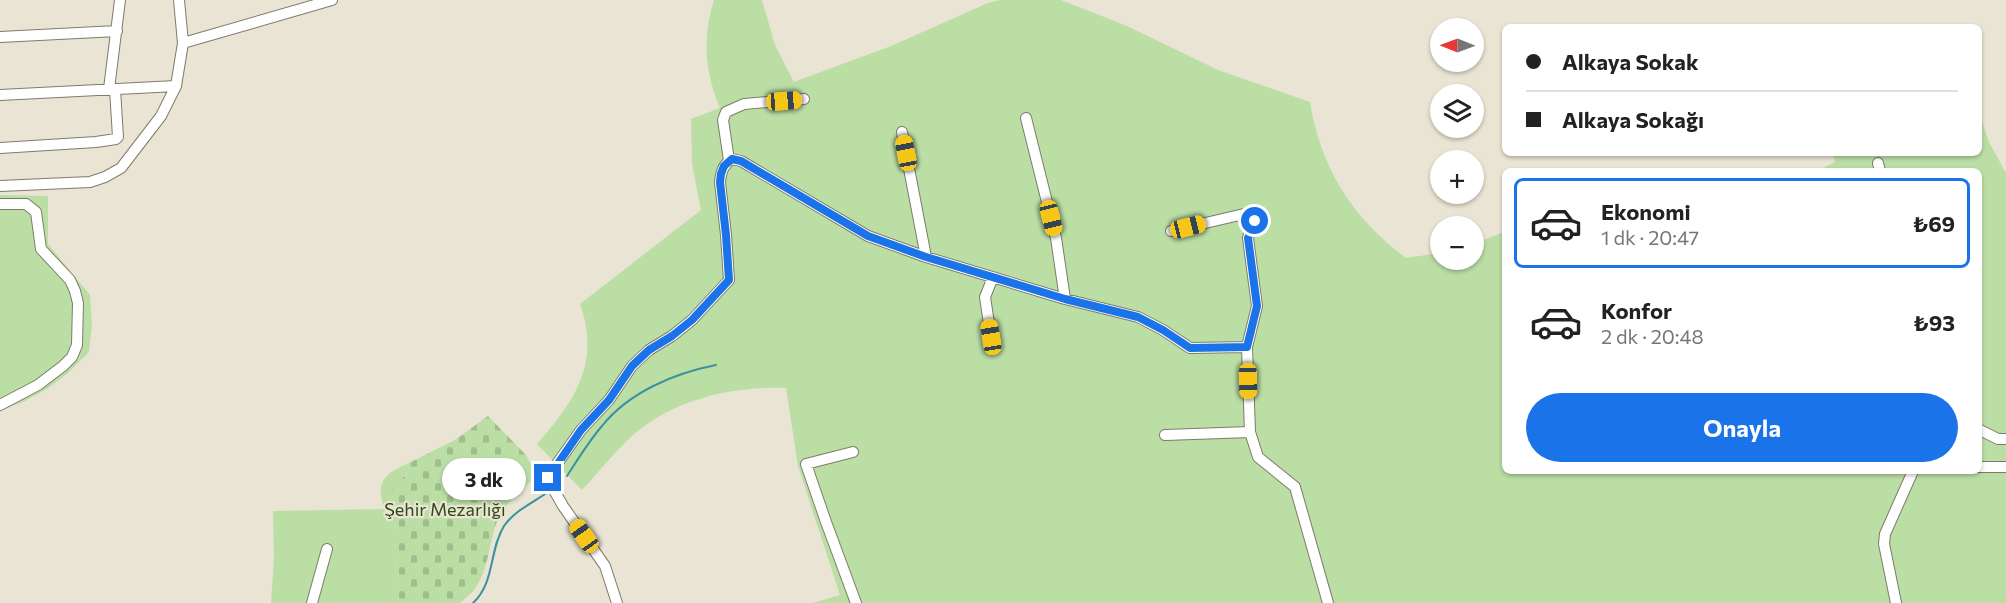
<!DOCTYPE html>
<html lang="tr">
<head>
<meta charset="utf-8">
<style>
  body { margin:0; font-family:Commissioner,sans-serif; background:#f6f6f6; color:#222; height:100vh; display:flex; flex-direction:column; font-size:22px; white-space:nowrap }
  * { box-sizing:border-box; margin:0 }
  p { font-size:20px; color:#767676 }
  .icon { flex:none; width:33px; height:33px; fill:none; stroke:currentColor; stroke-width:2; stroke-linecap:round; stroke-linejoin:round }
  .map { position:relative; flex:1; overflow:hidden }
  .panel { position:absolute; left:1502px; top:168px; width:480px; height:306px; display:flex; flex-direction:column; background:#fff; border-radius:9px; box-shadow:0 2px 4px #0004 }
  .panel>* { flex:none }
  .banner { position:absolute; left:1502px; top:24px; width:480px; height:132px; border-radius:9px; box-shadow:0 2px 4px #0004; display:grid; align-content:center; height:132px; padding:0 24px; background:#fff }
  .needle { width:39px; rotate:271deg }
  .tools { position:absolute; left:1430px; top:18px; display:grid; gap:12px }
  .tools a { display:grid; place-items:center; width:54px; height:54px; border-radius:50%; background:#fff; box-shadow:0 2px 4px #0004; font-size:30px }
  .end { position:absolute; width:27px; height:27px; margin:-14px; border:8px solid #1a73e8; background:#fff; box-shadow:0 0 0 3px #fff }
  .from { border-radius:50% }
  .bubble { position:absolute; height:42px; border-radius:21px; background:#fff; box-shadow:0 2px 4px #0004; font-size:20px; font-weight:700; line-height:42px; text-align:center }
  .car { position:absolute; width:18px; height:36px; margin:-18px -9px; border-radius:8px; box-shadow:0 0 4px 2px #0007; background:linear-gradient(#f5c518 24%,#345 0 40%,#f5c518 0 76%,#345 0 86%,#f5c518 0) }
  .banner b { display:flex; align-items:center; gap:21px; height:57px; font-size:22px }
  .banner b+b { border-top:2px solid #e0e0e0 }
  .banner i { width:15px; height:15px; background:#222 }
  ul { padding:10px 0 0; list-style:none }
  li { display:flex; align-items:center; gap:18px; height:90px; margin:0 12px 9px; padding:0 12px; border:3px solid transparent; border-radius:9px }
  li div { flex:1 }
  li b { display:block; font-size:22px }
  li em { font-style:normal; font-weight:700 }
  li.on { border-color:#1a73e8 }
  li>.icon { width:54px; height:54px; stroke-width:1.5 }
  .action { display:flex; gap:12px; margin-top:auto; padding:12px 24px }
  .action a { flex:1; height:69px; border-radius:36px; background:#1a73e8; color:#fff; font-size:24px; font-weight:700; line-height:69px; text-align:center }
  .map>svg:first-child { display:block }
  .green { fill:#bbdea5 }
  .cemetery { fill:url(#cemetery-stones) }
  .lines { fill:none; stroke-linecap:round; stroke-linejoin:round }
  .stream { stroke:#3b929f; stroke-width:2 }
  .minor-casing { stroke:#7f7b6c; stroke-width:12 }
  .minor { stroke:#fff; stroke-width:10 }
  .route { stroke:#1a73e8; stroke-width:8 }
  .labels { text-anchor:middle; stroke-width:4.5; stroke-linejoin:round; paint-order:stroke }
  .park-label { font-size:18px; fill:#2d4a17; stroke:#e9e4d3 }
</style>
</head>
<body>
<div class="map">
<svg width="2006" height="603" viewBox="0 0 2006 603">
  <defs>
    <pattern id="cemetery-stones" width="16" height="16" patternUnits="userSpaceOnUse" patternTransform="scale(1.5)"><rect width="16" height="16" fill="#bbdea5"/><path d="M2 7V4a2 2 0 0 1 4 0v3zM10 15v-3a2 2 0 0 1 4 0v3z" fill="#a0be8d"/></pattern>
  </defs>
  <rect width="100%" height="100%" fill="#e9e4d3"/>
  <path class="green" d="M714 0H762L775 45 794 82 891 46 988 3 1001 0H1061L1127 26 1218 70 1310 102C1320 167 1353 219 1406 258L1440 253V260H1473V244L1504 232V471H1978V171H1818L1835 162 1833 153H1978L1979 113 1989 142 2006 173V603H813L840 595 798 466 786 388C735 386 680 398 639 430 620 445 600 471 582 490L537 444C575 401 601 362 580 304L701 210 692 164 691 119 720 108C705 73 702 37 714 0Z
    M0 195 48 196V244L90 295 92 326 89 352 68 373 47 389 25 401 0 411Z
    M407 464 410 472 402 477 394 520 399 603H271L274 559 273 511 384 509C376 483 383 474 407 464Z"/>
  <path class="cemetery" d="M488 416 526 455 538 477C520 489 502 506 495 527 489 547 487 573 474 590 470 594 465 599 460 603H399L392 490 398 481 410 472 407 464 455 440Z"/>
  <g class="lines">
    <path class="stream" d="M567 476C578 459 589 441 602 426 629 392 675 373 716 365
      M473 603C495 583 489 550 504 526 514 511 534 502 548 492"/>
    <g class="minor-casing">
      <path id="minor" d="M0 37 117 31
        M183 43 332 0
        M109 89 120 0
        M0 95 176 86
        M1026 118 1056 238 1065 299
        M902 132 926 257
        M0 148 96 142 116 139 118 137 115 89
        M729 160 723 120 726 112 744 104 804 99
        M1878 163 1880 171
        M0 186 90 182 105 177 121 168 161 116 176 86 183 43 179 0
        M0 204H26L36 212 41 249 70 280 75 291 78 303 77 345 72 357 63 366 38 385 0 405
        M1171 231 1244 214H1250L1254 218 1248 238 1257 306 1247 347 1250 432 1258 457 1295 487 1328 603
        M991 337 985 297 993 277
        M1978 429 1998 439H2006
        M1165 435 1250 432
        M853 452 806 464 826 522 856 603
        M1978 467H2006
        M312 603 327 549
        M617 603 605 566 563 506 547 478 581 430 609 400 632 366 649 350 672 336 692 320 729 280 726 235 720 182C721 173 723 164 732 159L741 161 868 236 926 257 1065 299 1138 317 1163 330 1190 348 1247 347
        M1896 603 1884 544 1885 534 1913 471"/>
    </g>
    <use href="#minor" class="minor"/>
  </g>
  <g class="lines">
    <path class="route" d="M548 478 581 430 609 400 632 366 649 350 672 336 692 320 729 280 726 235 720 182 721 174 724 166 732 159 741 161 868 236 926 257 1065 299 1138 317 1163 330 1190 348 1247 347 1257 306 1248 238 1255 221"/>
  </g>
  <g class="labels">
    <g class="park-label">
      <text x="445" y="516">Şehir Mezarlığı</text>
    </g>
  </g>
</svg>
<div class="tools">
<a><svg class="needle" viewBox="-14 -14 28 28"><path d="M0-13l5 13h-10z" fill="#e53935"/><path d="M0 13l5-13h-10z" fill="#767676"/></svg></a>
<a><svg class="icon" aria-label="layers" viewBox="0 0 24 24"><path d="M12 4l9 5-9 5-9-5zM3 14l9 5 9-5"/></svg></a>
<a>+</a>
<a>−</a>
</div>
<i class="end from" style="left:1255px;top:221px"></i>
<i class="end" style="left:548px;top:478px"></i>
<div class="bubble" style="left:442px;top:458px;width:84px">3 dk</div>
<i class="car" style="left:784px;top:101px;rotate:86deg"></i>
<i class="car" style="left:906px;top:153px;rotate:349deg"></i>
<i class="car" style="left:1051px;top:218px;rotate:166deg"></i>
<i class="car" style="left:1188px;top:227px;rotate:76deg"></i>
<i class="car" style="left:991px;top:337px;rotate:351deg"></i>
<i class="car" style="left:1248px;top:381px;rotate:179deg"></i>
<i class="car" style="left:584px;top:536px;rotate:325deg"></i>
<div class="banner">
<b><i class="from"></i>Alkaya Sokak</b>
<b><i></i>Alkaya Sokağı</b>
</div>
<section class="panel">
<ul>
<li class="on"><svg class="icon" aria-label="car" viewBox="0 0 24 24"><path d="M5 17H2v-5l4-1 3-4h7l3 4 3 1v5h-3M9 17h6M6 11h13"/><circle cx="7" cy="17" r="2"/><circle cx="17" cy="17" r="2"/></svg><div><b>Ekonomi</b><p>1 dk · 20:47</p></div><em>₺69</em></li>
<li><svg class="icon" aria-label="car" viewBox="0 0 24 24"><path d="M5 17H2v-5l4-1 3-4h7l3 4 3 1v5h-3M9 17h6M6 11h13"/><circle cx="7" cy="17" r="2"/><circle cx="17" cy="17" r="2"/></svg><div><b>Konfor</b><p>2 dk · 20:48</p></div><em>₺93</em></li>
</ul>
<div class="action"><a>Onayla</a></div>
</section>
</div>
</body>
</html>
